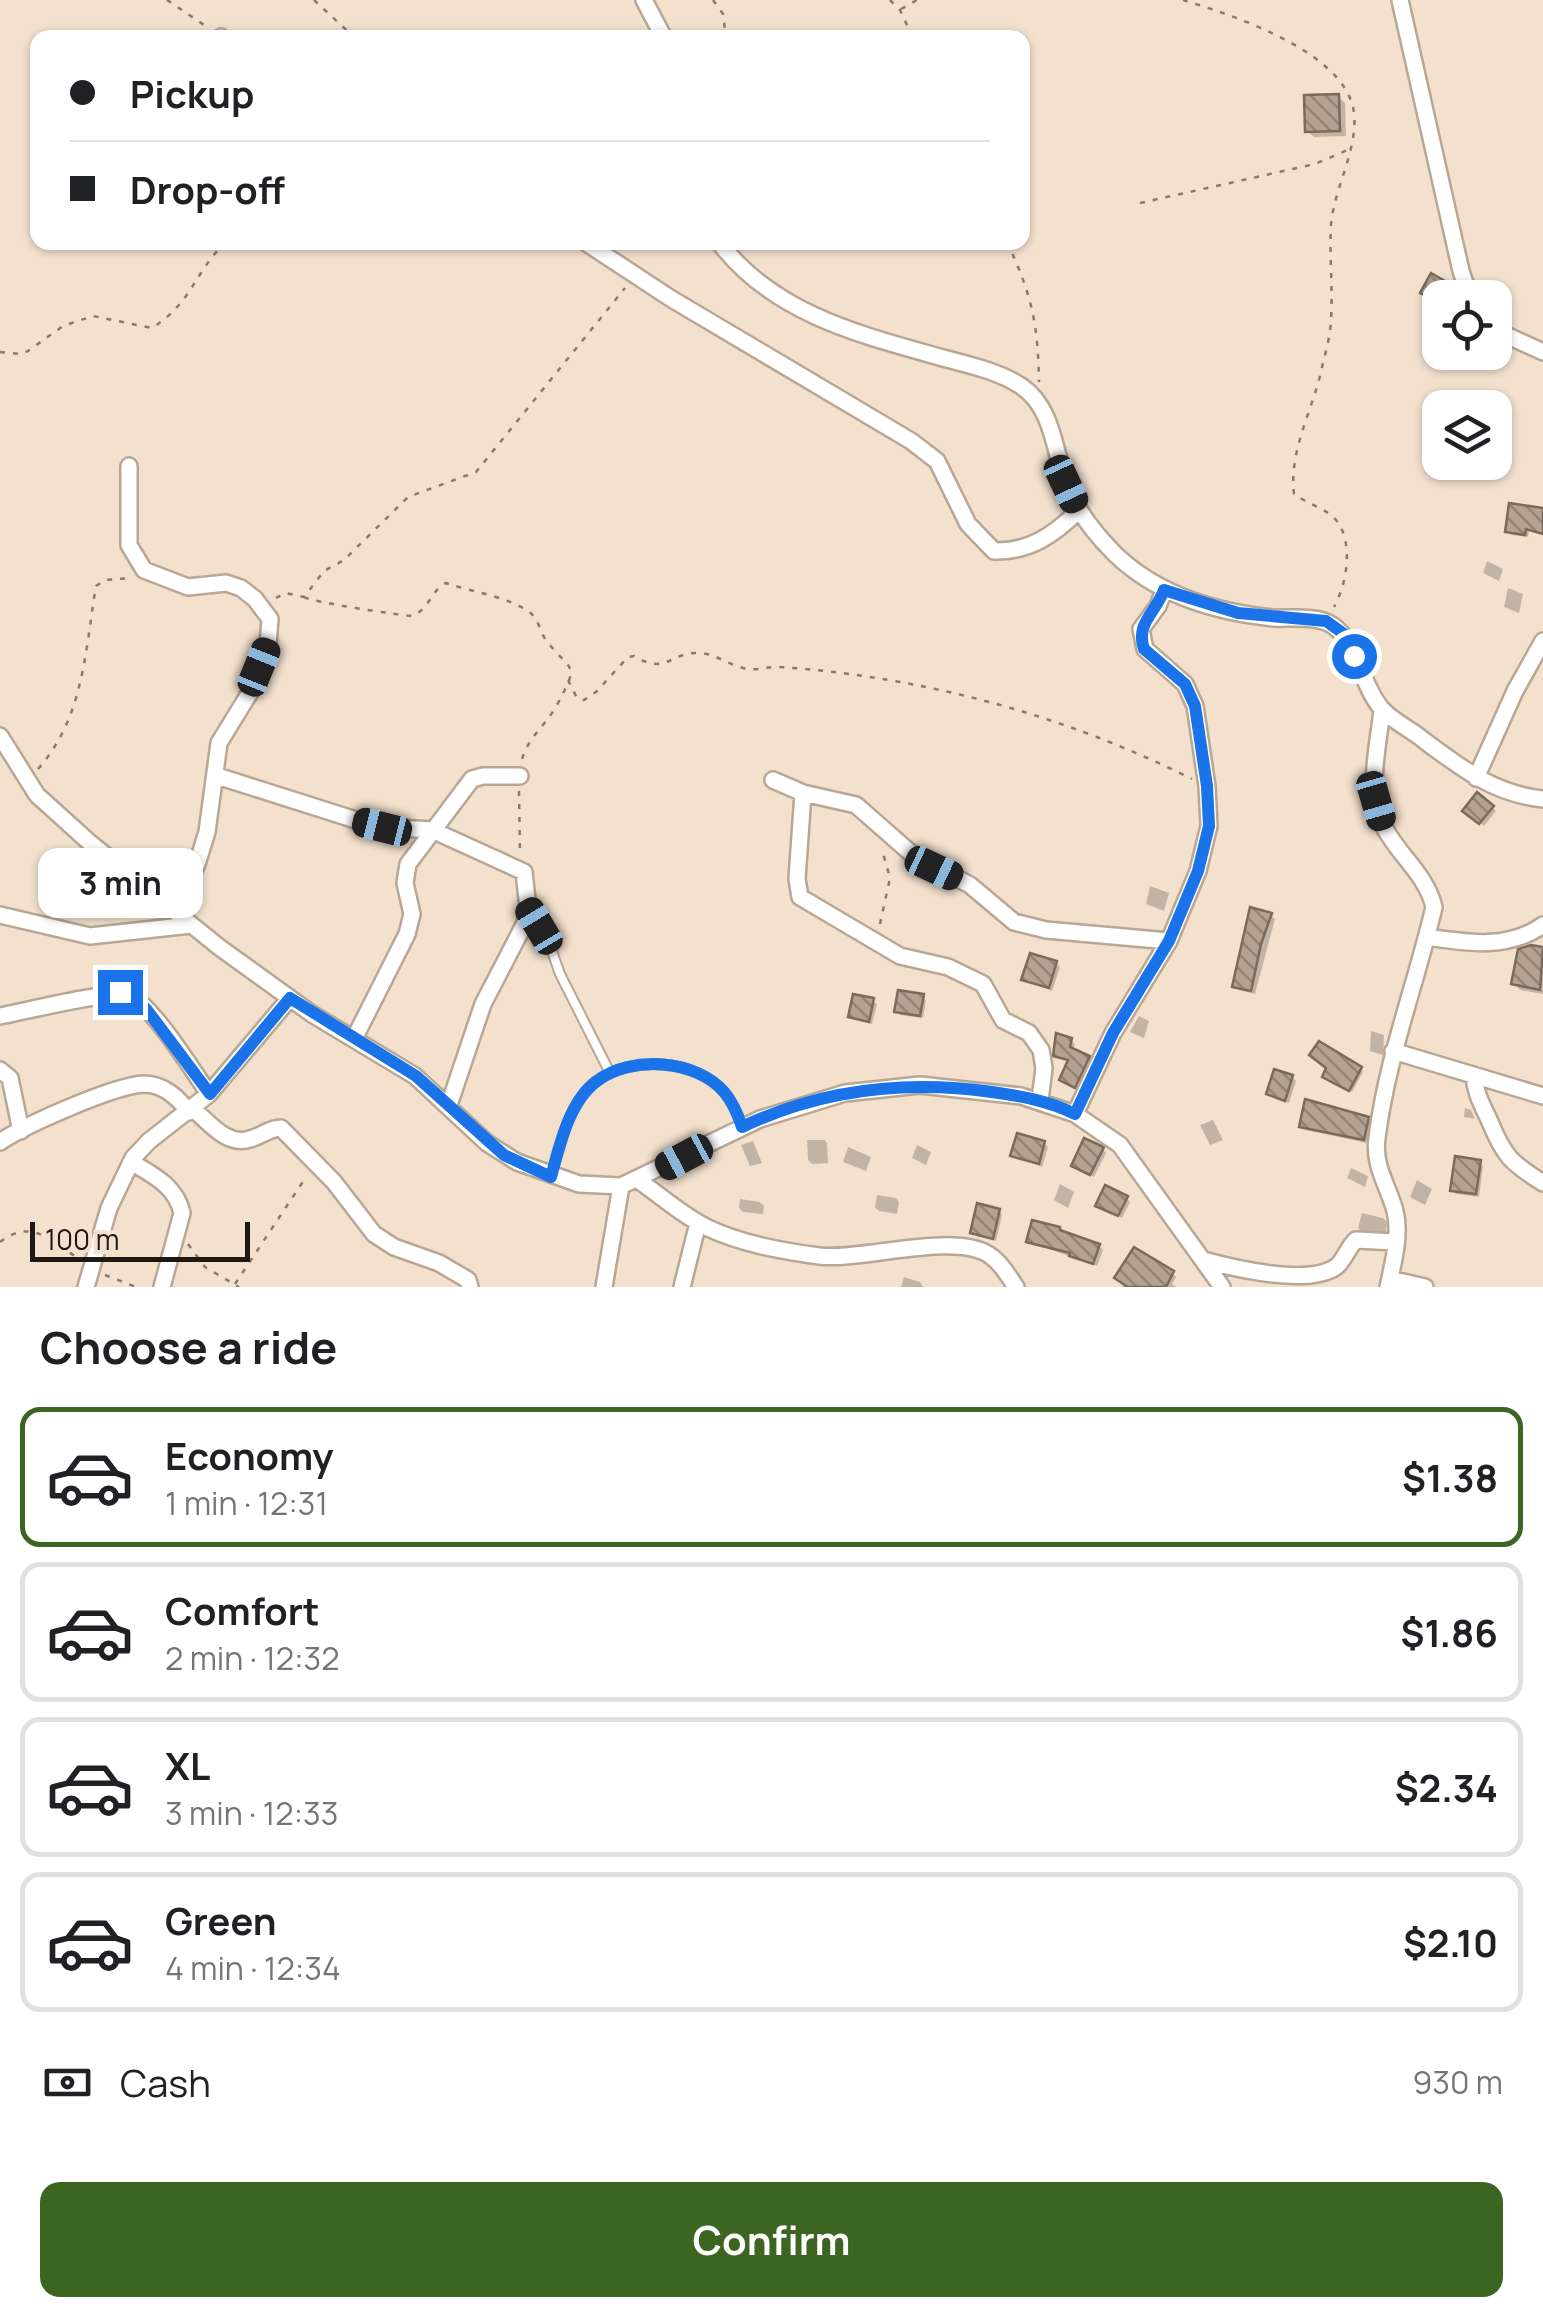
<!DOCTYPE html>
<html lang="en">
<head>
<meta charset="utf-8">
<style>
  body { margin:0; font-family:Manrope,sans-serif; background:#f6f6f6; color:#202124; height:100vh; display:flex; flex-direction:column; font-size:38px; white-space:nowrap }
  * { box-sizing:border-box; margin:0 }
  p { font-size:32px; color:#757577 }
  .icon { flex:none; width:55px; height:55px; fill:none; stroke:currentColor; stroke-width:2; stroke-linecap:round; stroke-linejoin:round }
  .map { position:relative; height:1287px; overflow:hidden }
  .panel { display:flex; flex-direction:column; background:#fff; flex:1 }
  .panel>* { flex:none }
  .guide { position:absolute; left:30px; top:30px; width:1000px; height:220px; border-radius:20px; box-shadow:0 2px 8px #0004; display:grid; align-content:center; height:220px; padding:0 40px; background:#fff }
  .buttons { position:absolute; left:1422px; top:280px; display:grid; gap:20px }
  .buttons a { display:grid; place-items:center; width:90px; height:90px; border-radius:20px; background:#fff; box-shadow:0 2px 8px #0004; font-size:50px }
  .scale { position:absolute; left:30px; bottom:25px; width:220px; box-sizing:border-box; padding-left:10px; border:5px solid #1f1812; border-top:0; font-size:28px; line-height:35px; white-space:nowrap; color:#1f1812; -webkit-text-stroke:8px #f3e1ce; paint-order:stroke }
  .end { position:absolute; width:45px; height:45px; margin:-22px; border:12px solid #1a73e8; background:#fff; box-shadow:0 0 0 5px #fff }
  .from { border-radius:50% }
  .bubble { position:absolute; height:70px; border-radius:20px; background:#fff; box-shadow:0 2px 8px #0004; font-size:32px; font-weight:700; line-height:70px; text-align:center }
  .car { position:absolute; width:30px; height:60px; margin:-30px -15px; border-radius:12px; box-shadow:0 0 8px 2px #0007; background:linear-gradient(#222 24%,#8ab4d8 0 40%,#222 0 76%,#8ab4d8 0 86%,#222 0) }
  .guide b { display:flex; align-items:center; gap:35px; height:95px; font-size:38px }
  .guide b+b { border-top:2px solid #e0e0e0 }
  .guide i { width:25px; height:25px; background:#202124 }
  ul { padding:0; list-style:none }
  li { display:flex; align-items:center; gap:30px; height:140px; margin:0 20px 15px; padding:0 20px; border:5px solid #e0e0e0; border-radius:20px }
  li div { flex:1 }
  li b { display:block; font-size:38px }
  li em { font-style:normal; font-weight:700 }
  li.active { border-color:#3c6521 }
  li>.icon { width:90px; height:90px; stroke-width:1.5 }
  h2 { padding:0 40px; font-size:45px; line-height:120px }
  .pay { display:flex; align-items:center; gap:25px; height:110px; padding:0 40px; font-size:38px }
  .pay p { margin-inline-start:auto }
  .primary-button { display:flex; gap:20px; margin-top:auto; padding:20px 40px }
  .primary-button a { flex:1; height:115px; border-radius:20px; background:#3c6521; color:#fff; font-size:40px; font-weight:700; line-height:115px; text-align:center }
  .map>svg:first-child { display:block }
  .shadow { fill:#0003 }
  .building { fill:url(#building-back-hatch); stroke:#7a6a5a; stroke-width:2.5 }
  .lines { fill:none; stroke-linecap:round; stroke-linejoin:round }
  .service-casing { stroke:#b9a795; stroke-width:12 }
  .minor-casing { stroke:#b9a795; stroke-width:20 }
  .path { stroke:#867a6d; stroke-width:2.5; stroke-dasharray:5 8; stroke-linecap:butt }
  .service { stroke:#fff; stroke-width:8 }
  .minor { stroke:#fff; stroke-width:15 }
  .route { stroke:#1a73e8; stroke-width:12 }
</style>
</head>
<body>
<div class="map">
<svg width="1543" height="1287" viewBox="0 0 1543 1287">
  <defs>
    <pattern id="building-back-hatch" width="6" height="6" patternUnits="userSpaceOnUse" patternTransform="scale(2.5)"><rect width="6" height="6" fill="#b4a291"/><path d="M-1 5l2 2M0 0l6 6M5-1l2 2" fill="none" stroke="#928375"/></pattern>
  </defs>
  <rect width="100%" height="100%" fill="#f3e1ce"/>
  <path class="shadow" d="M1338 97 1345 103 1346 136 1314 137 1307 131Z
    M1543 510V535L1529 531 1528 537 1512 535 1508 531Z
    M1487 561 1503 569 1499 581 1483 573Z
    M1508 588 1523 594 1519 613 1504 607Z
    M1478 795 1496 811 1484 826 1465 810Z
    M1150 886 1169 893 1164 911 1146 904Z
    M1271 916 1275 919 1255 994 1239 990 1235 986Z
    M1531 947 1543 949V994L1520 990 1514 983Z
    M1056 963 1060 967 1052 991 1024 980Z
    M922 996 926 1000 923 1018 901 1015 897 1011Z
    M873 1001 877 1004 872 1024 850 1017Z
    M1139 1016 1149 1021 1144 1038 1130 1032Z
    M1371 1031 1384 1035 1383 1055 1370 1051Z
    M1071 1040 1075 1044 1073 1051 1092 1061 1079 1090 1065 1083 1070 1062 1056 1055Z
    M1329 1068 1360 1069 1363 1072 1352 1092 1328 1080Z
    M1292 1077 1296 1081 1289 1103 1268 1094Z
    M1465 1108 1471 1110 1475 1119 1464 1117Z
    M1368 1119 1371 1123 1367 1143 1306 1130 1302 1126Z
    M1213 1120 1223 1140 1210 1145 1200 1125Z
    M807 1140H824L827 1143 828 1163 812 1164 808 1160Z
    M753 1141 762 1163 750 1166 741 1145Z
    M1044 1143 1048 1147 1042 1167 1013 1155Z
    M917 1145 931 1152 926 1165 912 1158Z
    M848 1147 871 1157 866 1171 843 1162Z
    M1102 1149 1106 1153 1094 1177 1074 1166Z
    M1479 1163 1483 1166 1479 1197 1456 1194 1453 1190Z
    M1351 1168 1368 1176 1365 1187 1347 1178Z
    M1417 1180 1432 1189 1425 1205 1410 1197Z
    M1060 1184 1074 1192 1068 1208 1054 1200Z
    M877 1195 896 1198 899 1202 897 1214 879 1211 875 1207Z
    M1127 1198 1130 1202 1122 1218 1102 1209Z
    M740 1199 760 1202 764 1206 763 1214 743 1212 739 1208Z
    M999 1211 1002 1215 996 1241 972 1232Z
    M1362 1213 1383 1218 1387 1222 1386 1233 1362 1232 1358 1228Z
    M1063 1234 1099 1246 1103 1250 1097 1266 1029 1242Z
    M1172 1273 1176 1277 1172 1284 1176 1287H1122L1124 1283Z
    M904 1277 920 1282 923 1287H901Z"/>
  <path class="building" d="M1339 94 1340 131 1305 132 1304 95Z
    M1431 273 1454 286 1448 298H1440V304L1420 293Z
    M1509 503 1543 508V534L1526 529 1525 535 1505 532Z
    M1477 792 1494 806 1479 824 1462 811Z
    M1250 907 1272 913 1261 944 1251 991 1232 987Z
    M1531 945 1543 947 1540 990 1511 984 1518 949Z
    M1030 953 1057 961 1049 988 1021 980Z
    M898 990 924 994 920 1016 894 1012Z
    M853 994 874 998 869 1022 848 1017Z
    M1056 1033 1072 1038 1070 1047 1090 1056 1075 1088 1059 1080 1068 1060 1053 1056Z
    M1319 1041 1362 1067 1349 1091 1322 1077 1326 1068 1309 1055Z
    M1274 1069 1293 1075 1285 1101 1266 1094Z
    M1305 1099 1369 1117 1364 1140 1299 1127Z
    M1017 1133 1045 1141 1039 1164 1010 1156Z
    M1084 1138 1104 1147 1090 1175 1071 1166Z
    M1455 1156 1481 1160 1476 1194 1450 1191Z
    M1105 1185 1128 1196 1118 1216 1095 1206Z
    M977 1203 1000 1209 993 1239 970 1233Z
    M1032 1220 1060 1227V1230L1100 1244 1093 1264 1069 1256 1070 1253 1026 1242Z
    M1134 1247 1174 1271 1166 1287H1128L1114 1278Z"/>
  <g class="lines">
    <g class="service-casing">
      <path id="service" d="M530 912 548 940 560 974 610 1073
        M552 1173C560 1142 570 1103 595 1082 629 1055 696 1059 724 1092 733 1102 738 1114 742 1127"/>
    </g>
    <g class="minor-casing">
      <path id="minor" d="M644 0 664 38
        M1400 0 1461 271 1470 298
        M221 37 222 38
        M585 242 670 298 911 441 937 461 968 524 994 551C1029 552 1054 535 1078 511
        M719 242C773 314 861 335 943 358 969 365 998 371 1021 386 1054 408 1054 453 1067 486 1078 513 1095 534 1115 554 1157 595 1215 612 1273 618 1290 619 1317 615 1332 625 1359 643 1360 683 1381 708 1390 719 1406 727 1417 735 1457 765 1492 794 1543 799
        M1495 330 1543 352
        M129 466V545L144 570 188 587 226 583 241 588 255 599 270 619 268 645 254 686 219 743 207 832 197 864 175 912
        M1382 710C1378 748 1366 790 1384 827 1399 856 1426 874 1434 907 1416 984 1387 1058 1377 1138 1373 1166 1388 1185 1395 1211 1401 1235 1393 1263 1388 1287
        M0 736 37 795 89 842 219 947 312 1014 415 1076 487 1143 517 1162 579 1184 621 1186 760 1119 845 1093 920 1085 1021 1096 1075 1114 1120 1145 1222 1287
        M217 776 359 821 382 827 432 830 524 872 528 908 525 923 483 1004 449 1105
        M1476 778 1515 691 1543 641
        M773 780 803 793 856 805 913 855 970 885 1014 922 1046 930 1169 941
        M803 793 797 879 800 897 900 956 948 967 983 984 1003 1020 1029 1033 1041 1050 1044 1068 1040 1100
        M0 915 90 936 191 925
        M1427 937C1467 943 1508 950 1543 925
        M0 1016C23 1012 116 988 131 996 154 1008 193 1071 209 1094
        M354 1039 407 934 412 914 405 883 408 864 472 779 483 776H520
        M1393 1051 1543 1096
        M0 1070 10 1078 21 1131
        M1474 1075C1475 1094 1483 1106 1490 1122 1504 1156 1511 1163 1543 1183
        M193 1109C209 1122 227 1147 250 1139 262 1136 269 1128 281 1128L334 1182 374 1234 394 1247 439 1263 468 1280 470 1287
        M1075 1114 1113 1033 1169 941 1198 871 1209 826 1207 786 1195 706 1185 684 1145 649 1141 629 1158 606 1164 590
        M0 1142C25 1125 115 1085 144 1084 164 1084 178 1098 189 1112
        M131 1162C153 1175 176 1186 182 1213L162 1287
        M638 1180C661 1196 683 1216 708 1228 742 1244 782 1251 819 1256 864 1261 959 1230 992 1257 1002 1264 1009 1277 1016 1287
        M1203 1260C1233 1268 1310 1287 1337 1266 1345 1259 1348 1247 1356 1240L1395 1242
        M1390 1279 1425 1287
        M86 1287 109 1208 133 1158 149 1141 209 1094 290 998
        M604 1287 621 1186
        M682 1287 698 1223"/>
    </g>
    <path class="path" d="M167 0 207 27
      M314 0 355 38
      M713 0 723 14 726 38
      M890 0 900 10 913 38
      M1183 0C1232 15 1347 52 1354 113 1358 150 1334 188 1331 225 1329 260 1334 296 1330 331 1328 346 1323 361 1320 376 1310 415 1289 453 1294 494 1306 503 1327 509 1336 520 1354 542 1347 584 1334 607
      M901 9 917 0
      M1140 203 1315 164 1350 149
      M1007 242C1032 295 1038 324 1039 382
      M0 352 21 354 28 351 63 326 93 316 152 328C193 302 194 272 226 242
      M304 597C311 602 399 615 412 616 429 610 431 590 446 583 472 592 505 596 528 611 540 619 540 635 549 644 573 673 579 663 558 703 547 725 527 737 521 763
      M276 598 285 593 304 597 324 571 344 560 408 497 476 472 625 288
      M568 680 577 698 584 700 596 692 628 657 634 656C667 676 669 652 699 653 716 653 732 668 750 669 760 670 770 666 780 667 924 677 1064 715 1192 779
      M38 769C84 717 85 651 96 586L105 580 130 578
      M519 791 520 853
      M880 924 890 878 882 850
      M0 1242C32 1218 49 1240 78 1258
      M188 1244 205 1267 239 1287
      M105 1275 136 1287
      M235 1284 306 1177"/>
    <use href="#service" class="service"/>
    <use href="#minor" class="minor"/>
  </g>
  <g class="lines">
    <path class="route" d="M120 992 135 998 147 1010 210 1094 290 998 416 1076 504 1155 551 1177C560 1145 569 1101 597 1081 631 1055 697 1059 725 1093 733 1103 738 1115 742 1127 822 1089 906 1080 992 1092 1021 1096 1049 1101 1075 1114L1113 1033 1169 941 1198 871 1209 826 1207 786 1195 706 1185 684 1144 649C1135 624 1156 612 1164 590L1238 613 1326 621 1344 634 1354 656"/>
  </g>
</svg>
<div class="buttons">
<a><svg class="icon" aria-label="locate" viewBox="0 0 24 24"><circle cx="12" cy="12" r="6"/><path d="M12 2v4M12 18v4M2 12h4M18 12h4"/></svg></a>
<a><svg class="icon" aria-label="layers" viewBox="0 0 24 24"><path d="M12 4l9 5-9 5-9-5zM3 14l9 5 9-5"/></svg></a>
</div>
<div class="scale">100 m</div>
<i class="end from" style="left:1354px;top:656px"></i>
<i class="end" style="left:120px;top:992px"></i>
<div class="bubble" style="left:38px;top:848px;width:165px">3 min</div>
<i class="car" style="left:1066px;top:484px;rotate:155deg"></i>
<i class="car" style="left:259px;top:667px;rotate:22deg"></i>
<i class="car" style="left:1376px;top:801px;rotate:164deg"></i>
<i class="car" style="left:382px;top:827px;rotate:284deg"></i>
<i class="car" style="left:934px;top:868px;rotate:115deg"></i>
<i class="car" style="left:539px;top:926px;rotate:329deg"></i>
<i class="car" style="left:684px;top:1157px;rotate:242deg"></i>
<div class="guide">
<b><i class="from"></i>Pickup</b>
<b><i></i>Drop-off</b>
</div>
</div>
<section class="panel">
<h2>Choose a ride</h2>
<ul>
<li class="active"><svg class="icon" aria-label="car" viewBox="0 0 24 24"><path d="M5 17H2v-5l4-1 3-4h7l3 4 3 1v5h-3M9 17h6M6 11h13"/><circle cx="7" cy="17" r="2"/><circle cx="17" cy="17" r="2"/></svg><div><b>Economy</b><p>1 min · 12:31</p></div><em>$1.38</em></li>
<li><svg class="icon" aria-label="car" viewBox="0 0 24 24"><path d="M5 17H2v-5l4-1 3-4h7l3 4 3 1v5h-3M9 17h6M6 11h13"/><circle cx="7" cy="17" r="2"/><circle cx="17" cy="17" r="2"/></svg><div><b>Comfort</b><p>2 min · 12:32</p></div><em>$1.86</em></li>
<li><svg class="icon" aria-label="car" viewBox="0 0 24 24"><path d="M5 17H2v-5l4-1 3-4h7l3 4 3 1v5h-3M9 17h6M6 11h13"/><circle cx="7" cy="17" r="2"/><circle cx="17" cy="17" r="2"/></svg><div><b>XL</b><p>3 min · 12:33</p></div><em>$2.34</em></li>
<li><svg class="icon" aria-label="car" viewBox="0 0 24 24"><path d="M5 17H2v-5l4-1 3-4h7l3 4 3 1v5h-3M9 17h6M6 11h13"/><circle cx="7" cy="17" r="2"/><circle cx="17" cy="17" r="2"/></svg><div><b>Green</b><p>4 min · 12:34</p></div><em>$2.10</em></li>
</ul>
<div class="pay"><svg class="icon" aria-label="cash" viewBox="0 0 24 24"><path d="M3 7h18v10H3z"/><circle cx="12" cy="12" r="2"/></svg>Cash<p>930 m</p></div>
<div class="primary-button"><a>Confirm</a></div>
</section>
</body>
</html>
